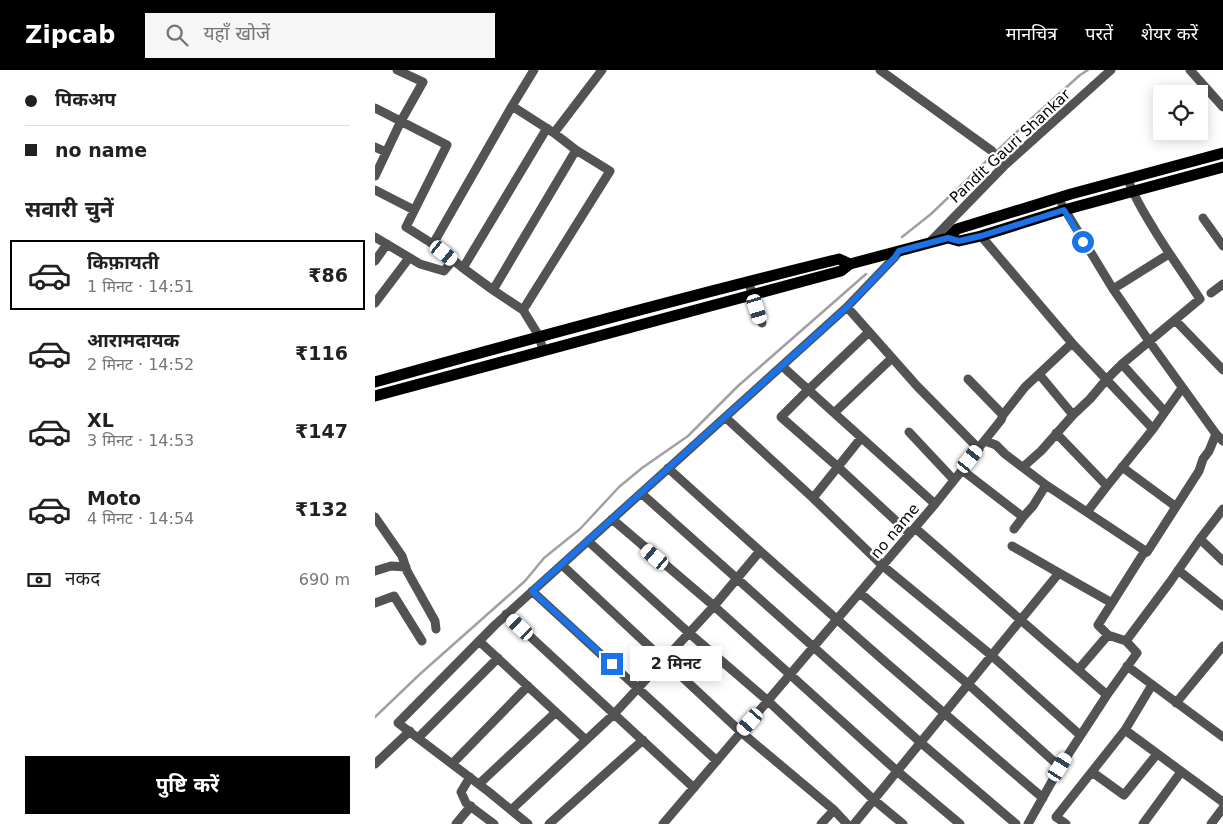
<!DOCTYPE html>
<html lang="hi">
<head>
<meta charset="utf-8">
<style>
  body { margin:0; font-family:"DejaVu Sans","Noto Sans Devanagari",sans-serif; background:#f6f6f6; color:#202124; height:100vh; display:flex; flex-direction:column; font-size:19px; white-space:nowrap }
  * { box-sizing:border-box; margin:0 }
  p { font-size:16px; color:#757577 }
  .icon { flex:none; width:28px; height:28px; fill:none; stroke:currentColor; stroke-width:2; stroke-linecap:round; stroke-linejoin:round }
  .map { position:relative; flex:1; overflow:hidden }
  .drawer { display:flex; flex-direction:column; background:#fff; width:375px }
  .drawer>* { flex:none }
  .guide { display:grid; align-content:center; height:110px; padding:0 25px; background:#fff }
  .fabs { position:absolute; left:778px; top:15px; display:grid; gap:10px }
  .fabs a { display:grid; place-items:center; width:55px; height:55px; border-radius:0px; background:#fff; box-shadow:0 2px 12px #0003; font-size:25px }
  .end { position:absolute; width:22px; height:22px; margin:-11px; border:6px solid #1a73e8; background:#fff; box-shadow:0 0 0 2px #fff }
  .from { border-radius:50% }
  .bubble { position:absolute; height:35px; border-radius:0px; background:#fff; box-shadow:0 2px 12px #0003; font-size:16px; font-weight:700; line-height:35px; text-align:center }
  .car { position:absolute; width:15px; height:30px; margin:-15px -8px; border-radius:6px; box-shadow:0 0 4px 1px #0007; background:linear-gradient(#fff 24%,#345 0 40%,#fff 0 76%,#345 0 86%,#fff 0) }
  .guide b { display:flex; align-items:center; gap:18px; height:48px; font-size:19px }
  .guide b+b { border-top:1px solid #e0e0e0 }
  .guide i { width:12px; height:12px; background:#202124 }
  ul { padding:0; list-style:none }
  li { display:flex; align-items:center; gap:15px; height:70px; margin:0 10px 8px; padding:0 15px; border:2px solid transparent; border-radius:0px }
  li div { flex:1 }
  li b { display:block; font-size:19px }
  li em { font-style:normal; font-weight:700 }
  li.on { border-color:#000 }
  li>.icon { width:45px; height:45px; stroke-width:1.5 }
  h2 { padding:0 25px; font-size:22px; line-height:60px }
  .pay { display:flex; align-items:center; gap:12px; height:55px; padding:0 25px; font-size:19px }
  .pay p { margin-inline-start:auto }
  .cta { display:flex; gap:10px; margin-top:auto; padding:10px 25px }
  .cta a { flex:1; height:58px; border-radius:0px; background:#000; color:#fff; font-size:20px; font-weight:700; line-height:58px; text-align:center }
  header { display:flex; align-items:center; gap:30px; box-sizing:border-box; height:70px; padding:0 25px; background:#000; color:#fff }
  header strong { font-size:24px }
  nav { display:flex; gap:28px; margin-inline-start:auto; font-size:18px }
  .search { width:350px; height:45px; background:#f6f6f6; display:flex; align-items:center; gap:12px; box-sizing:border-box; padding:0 18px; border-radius:0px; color:#757577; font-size:19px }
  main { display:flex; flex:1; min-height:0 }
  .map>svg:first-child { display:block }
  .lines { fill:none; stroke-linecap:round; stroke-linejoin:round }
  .stream { stroke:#a1a1a1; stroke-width:2.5 }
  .minor { stroke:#535353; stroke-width:9 }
  .major { stroke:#000; stroke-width:11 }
  .route { stroke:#1a73e8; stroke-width:6 }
  .labels { text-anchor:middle; stroke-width:4.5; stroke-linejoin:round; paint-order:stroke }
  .street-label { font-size:15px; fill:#000; stroke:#fff }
</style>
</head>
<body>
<header>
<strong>Zipcab</strong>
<div class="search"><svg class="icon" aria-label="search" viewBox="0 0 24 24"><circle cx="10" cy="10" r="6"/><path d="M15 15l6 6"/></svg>यहाँ खोजें</div>
<nav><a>मानचित्र</a><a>परतें</a><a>शेयर करें</a></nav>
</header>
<main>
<section class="drawer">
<div class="guide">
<b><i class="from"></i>पिकअप</b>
<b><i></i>no name</b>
</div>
<h2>सवारी चुनें</h2>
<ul>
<li class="on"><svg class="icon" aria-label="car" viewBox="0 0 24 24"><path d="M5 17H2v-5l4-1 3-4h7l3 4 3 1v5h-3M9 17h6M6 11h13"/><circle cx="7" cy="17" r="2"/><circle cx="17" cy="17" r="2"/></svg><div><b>किफ़ायती</b><p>1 मिनट · 14:51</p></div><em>₹86</em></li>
<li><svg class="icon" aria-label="car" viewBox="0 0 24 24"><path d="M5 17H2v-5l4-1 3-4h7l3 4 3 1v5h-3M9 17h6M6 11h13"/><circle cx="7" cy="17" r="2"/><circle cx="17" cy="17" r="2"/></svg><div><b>आरामदायक</b><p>2 मिनट · 14:52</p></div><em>₹116</em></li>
<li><svg class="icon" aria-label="car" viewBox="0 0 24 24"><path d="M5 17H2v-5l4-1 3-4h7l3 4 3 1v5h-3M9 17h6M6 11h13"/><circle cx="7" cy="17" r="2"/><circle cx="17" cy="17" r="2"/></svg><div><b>XL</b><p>3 मिनट · 14:53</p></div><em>₹147</em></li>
<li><svg class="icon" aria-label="car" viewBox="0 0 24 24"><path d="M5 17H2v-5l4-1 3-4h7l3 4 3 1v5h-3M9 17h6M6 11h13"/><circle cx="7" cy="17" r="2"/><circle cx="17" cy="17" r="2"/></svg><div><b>Moto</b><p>4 मिनट · 14:54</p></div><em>₹132</em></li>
</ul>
<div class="pay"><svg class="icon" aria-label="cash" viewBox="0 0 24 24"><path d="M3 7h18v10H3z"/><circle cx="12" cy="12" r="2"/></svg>नकद<p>690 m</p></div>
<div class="cta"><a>पुष्टि करें</a></div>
</section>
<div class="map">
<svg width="848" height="754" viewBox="0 0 848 754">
  <rect width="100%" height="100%" fill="#fff"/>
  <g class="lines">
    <path class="stream" d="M527 167 556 144 647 57 705 5 713 0
      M0 647 45 604 150 511 169 488 205 459 244 417 267 398 313 366 363 316 491 204"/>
    <path class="minor" d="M505 0 617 81 629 96
      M815 0 848 37
      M137 36 179 63 201 80 235 101 148 240 164 266 168 280
      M0 38 72 75 31 157 61 176 88 198 118 220
      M179 63 227 0
      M0 77 11 82
      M0 106 26 51 48 12 22 0
      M0 120 39 140
      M687 135 738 219 774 271 841 364 848 371
      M828 148 848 176
      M606 166 697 273 778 359
      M0 167 45 194 69 201 78 190
      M554 173 629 96 736 0
      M58 174 137 36 159 0
      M0 191 12 174
      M88 198 172 58
      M373 211 387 253
      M738 219 794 184
      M836 223 848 214
      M0 233 34 188
      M472 237 542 316 604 379 560 434
      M148 240 118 220 201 80
      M800 250 848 300
      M494 262 433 320 406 347 463 397 535 464
      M747 294 790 342
      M664 304 697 273
      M593 309 628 345
      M459 343 517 288
      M350 347 438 428 508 496 616 585 705 665
      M534 362 579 410
      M681 363 732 416 712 442
      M610 371 621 375 630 384 671 415 772 482 768 484 737 533
      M606 375 626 350 628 345 650 317 664 304 698 345
      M648 397 666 381 698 345 715 329 731 310 747 294 825 229C810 206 794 184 780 161 770 144 759 128 753 109
      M747 397 800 436
      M293 398C416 510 541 620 668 728
      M587 400 648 447
      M732 416 778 359 807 318
      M266 423 545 672 641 754
      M438 428 486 368
      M0 447 27 486 32 501 60 551 61 559
      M237 449 339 536 522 701 585 754
      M540 458 732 625 685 697
      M639 459 648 447 658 436 671 415
      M825 469 848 491
      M213 471 314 563 393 631 499 730 528 754
      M772 482 824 401 828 389 834 381 841 364
      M187 495 366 662 459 740 446 754
      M803 500 848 536
      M0 501 16 496 31 497
      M684 503 737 533 723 555 733 565 751 571
      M157 521 342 691
      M485 523 593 614 685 697 653 754
      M0 533 19 526 47 571
      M131 544 319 718
      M104 571 211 670
      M752 596 848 667
      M703 600 733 565
      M777 615 750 660 848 732
      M732 625 762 583 751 571 795 512 825 469 848 439
      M801 633 848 576
      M43 668 123 588
      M0 694 35 661
      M77 694 153 616
      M717 702 749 725 782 684
      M95 707 86 722 91 733 119 754
      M104 714 181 642
      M136 740 239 644 339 536 385 481
      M459 740 472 754
      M81 754 96 736
      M153 754 114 722 23 653 120 555 472 237 520 187 524 181
      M174 754 268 670
      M288 754 560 434 407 296
      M479 754 684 503 637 476
      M691 754 681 747 750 660
      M768 754 806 702
      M836 754 848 738"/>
    <path class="major" d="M573 168 582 159 696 124 848 83
      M0 312C154 269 309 227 464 189L475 194
      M0 326 466 201 475 194 573 168 584 171 606 166 689 140 848 97"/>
  </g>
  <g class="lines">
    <path class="route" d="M237 594 157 521 472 237 520 187 524 181 573 168 584 171 606 166 689 140 708 172"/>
  </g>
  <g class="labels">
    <g class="street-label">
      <text transform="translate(635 76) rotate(-43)" y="5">Pandit Gauri Shankar</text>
      <text transform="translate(520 461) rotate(-50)" y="5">no name</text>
    </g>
  </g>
</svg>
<div class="fabs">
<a><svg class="icon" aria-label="locate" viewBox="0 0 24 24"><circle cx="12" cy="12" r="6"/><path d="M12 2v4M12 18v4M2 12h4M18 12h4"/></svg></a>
</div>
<i class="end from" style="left:708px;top:172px"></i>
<i class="end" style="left:237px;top:594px"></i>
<div class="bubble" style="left:255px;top:576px;width:92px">2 मिनट</div>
<i class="car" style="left:69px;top:183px;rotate:129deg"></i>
<i class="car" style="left:382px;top:239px;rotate:163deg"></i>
<i class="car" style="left:595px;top:389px;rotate:38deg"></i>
<i class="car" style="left:280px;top:487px;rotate:310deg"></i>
<i class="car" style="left:145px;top:557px;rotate:313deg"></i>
<i class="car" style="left:375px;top:652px;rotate:221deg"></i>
<i class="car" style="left:685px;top:697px;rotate:32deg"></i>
</div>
</main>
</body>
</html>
